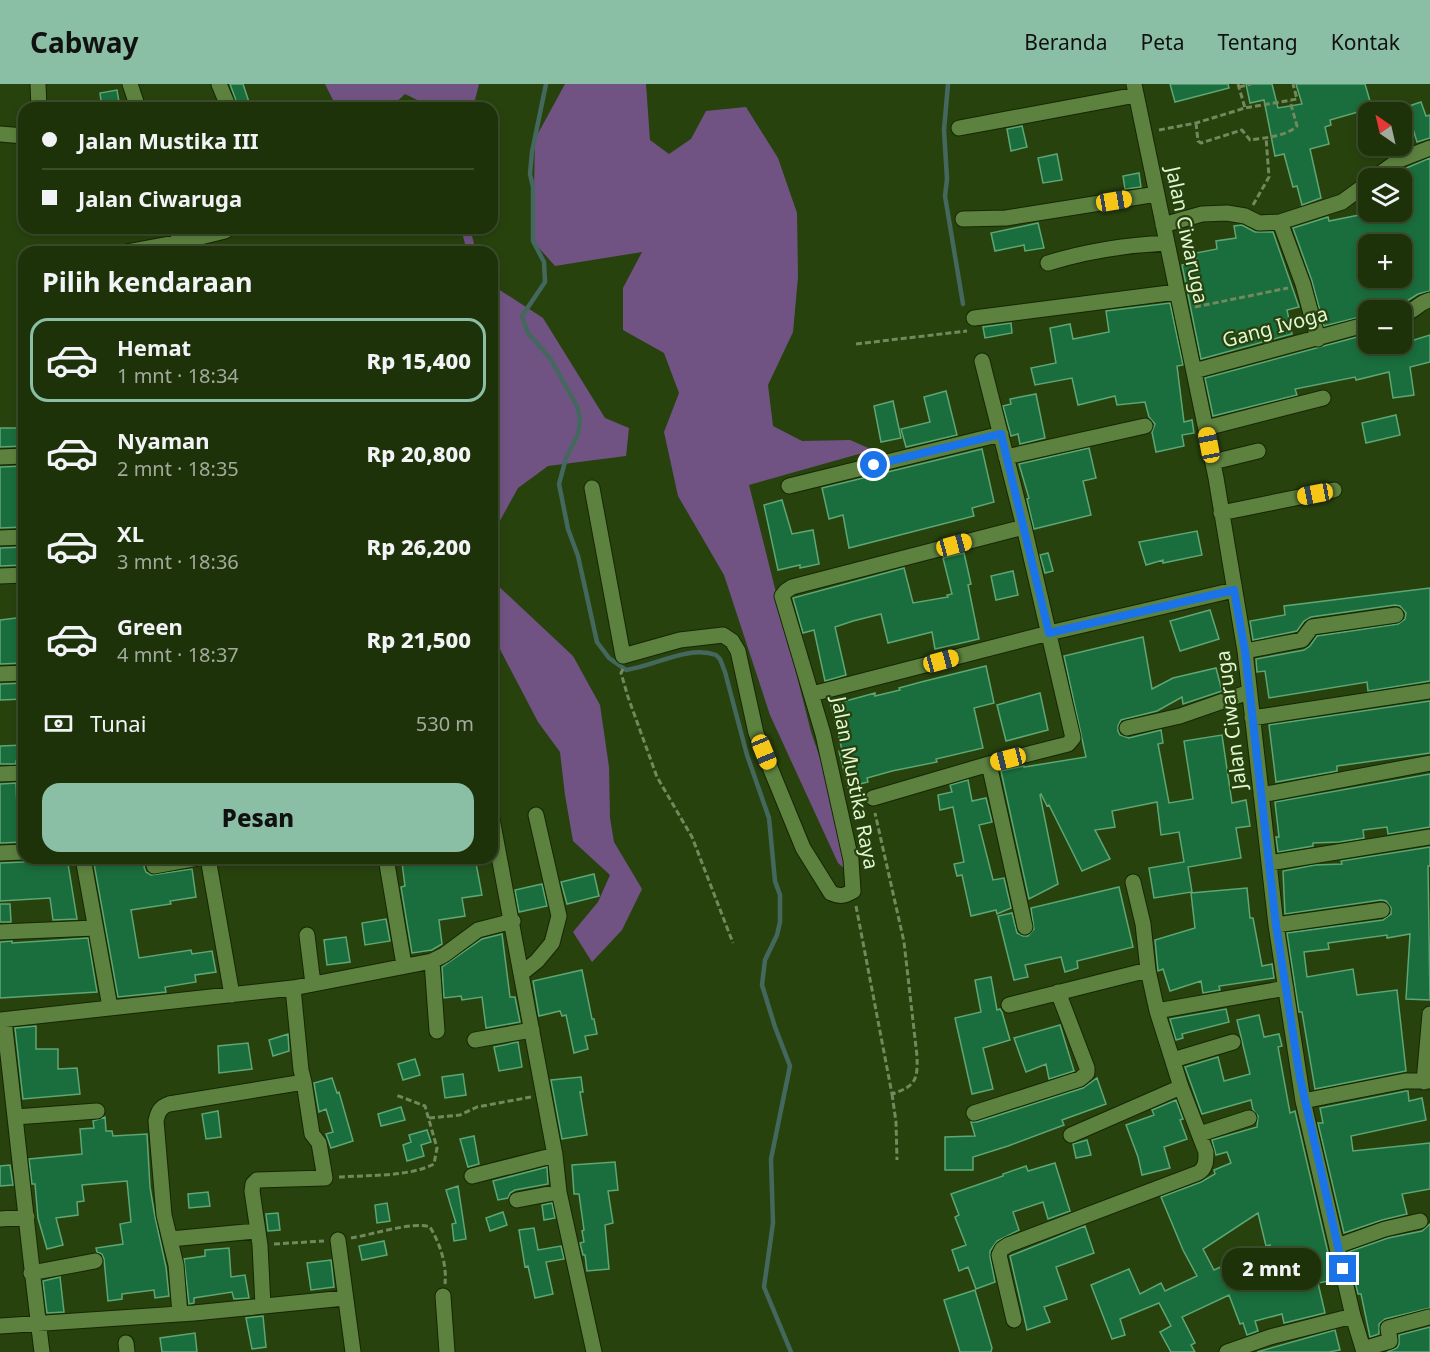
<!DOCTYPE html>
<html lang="id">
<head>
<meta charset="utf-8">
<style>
  body { margin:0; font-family:"Noto Sans",sans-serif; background:#2b3e18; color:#f1f3f6; height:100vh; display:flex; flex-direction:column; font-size:22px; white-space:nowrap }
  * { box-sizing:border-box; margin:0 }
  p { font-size:20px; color:#a1aa9c }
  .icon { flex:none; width:33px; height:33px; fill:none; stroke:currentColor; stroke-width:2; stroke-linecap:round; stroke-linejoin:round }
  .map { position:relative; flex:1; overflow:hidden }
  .sheet { position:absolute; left:18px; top:162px; width:480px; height:618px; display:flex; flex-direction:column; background:#1e320a; border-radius:18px; box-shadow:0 3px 9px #0003,0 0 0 2px #3c4d2b }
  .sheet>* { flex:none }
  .banner { position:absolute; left:18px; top:18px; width:480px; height:132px; border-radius:18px; box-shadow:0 3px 9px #0003,0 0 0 2px #3c4d2b; display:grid; align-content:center; height:132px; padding:0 24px; background:#1e320a }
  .needle { width:39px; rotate:326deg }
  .fabs { position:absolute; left:1358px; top:18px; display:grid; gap:12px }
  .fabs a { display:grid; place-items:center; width:54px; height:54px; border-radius:12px; background:#1e320a; box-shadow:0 3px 9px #0003,0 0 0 2px #3c4d2b; font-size:30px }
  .end { position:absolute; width:27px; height:27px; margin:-14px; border:8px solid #1a73e8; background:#fff; box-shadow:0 0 0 3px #fff }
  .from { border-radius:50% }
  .bubble { position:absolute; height:42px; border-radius:18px; background:#1e320a; box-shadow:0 3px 9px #0003,0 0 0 2px #3c4d2b; font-size:20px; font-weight:800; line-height:42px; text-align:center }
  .car { position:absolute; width:18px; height:36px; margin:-18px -9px; border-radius:8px; box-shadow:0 0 4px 2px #0007; background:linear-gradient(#f5c518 24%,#345 0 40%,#f5c518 0 76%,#345 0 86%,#f5c518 0) }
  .banner b { display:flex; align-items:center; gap:21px; height:57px; font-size:22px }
  .banner b+b { border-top:2px solid #3c4d2b }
  .banner i { width:15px; height:15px; background:#f1f3f6 }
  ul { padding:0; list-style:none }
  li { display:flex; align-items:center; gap:18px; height:84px; margin:0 12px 9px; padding:0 12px; border:3px solid transparent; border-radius:18px }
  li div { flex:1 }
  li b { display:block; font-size:22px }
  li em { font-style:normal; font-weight:800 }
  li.active { border-color:#8abfa5 }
  li>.icon { width:54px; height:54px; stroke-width:1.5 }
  h2 { padding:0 24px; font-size:27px; line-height:72px }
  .pay { display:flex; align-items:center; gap:15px; height:66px; padding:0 24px; font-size:22px }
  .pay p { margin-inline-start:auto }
  .button { display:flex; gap:12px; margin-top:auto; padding:12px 24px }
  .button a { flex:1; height:69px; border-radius:18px; background:#8abfa5; color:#111; font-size:24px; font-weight:800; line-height:69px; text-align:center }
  header { display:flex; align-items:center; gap:36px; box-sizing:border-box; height:84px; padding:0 30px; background:#8abfa5; color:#111 }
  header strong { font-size:28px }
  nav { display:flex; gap:33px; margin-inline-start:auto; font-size:21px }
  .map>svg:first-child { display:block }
  .green { fill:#715383 }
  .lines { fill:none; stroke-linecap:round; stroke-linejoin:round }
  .stream { stroke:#44685d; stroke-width:4.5 }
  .building { fill:#1a6d3c; stroke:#5ea674; stroke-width:1.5; fill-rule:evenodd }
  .minor-casing { stroke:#152703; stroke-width:17 }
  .path { stroke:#71895c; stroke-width:3; stroke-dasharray:6 3; stroke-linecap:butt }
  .minor { stroke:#5d823f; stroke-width:15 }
  .route { stroke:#1a73e8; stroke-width:8 }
  .labels { text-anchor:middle; stroke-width:4.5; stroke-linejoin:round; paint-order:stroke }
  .street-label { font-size:20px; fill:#e2f7d3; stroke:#28420e }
</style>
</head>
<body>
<header>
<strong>Cabway</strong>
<nav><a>Beranda</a><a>Peta</a><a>Tentang</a><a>Kontak</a></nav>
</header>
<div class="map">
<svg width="1430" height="1268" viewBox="0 0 1430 1268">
  <rect width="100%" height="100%" fill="#28420e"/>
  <path class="green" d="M325 0H479L473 24H434L405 10 390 24H337Z
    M565 0H646L650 56 669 70 691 55 706 27 746 23 778 74 797 129 798 193 793 248 768 301 773 342 802 357 850 356 873 366 749 401 811 648 857 780 847 787 838 779 770 631 724 491 678 412 664 348 679 309 664 269 623 246V204L642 168 555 182 533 157 535 55Z
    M461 144H470L476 168H467Z
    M492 201 543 234 605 334 629 344 626 372 548 382 518 404 492 451Z
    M492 496 573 572 600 621 609 683 610 734 614 758 642 805 622 846 592 878 573 848 598 818 610 791 573 757 565 711 560 668 538 638 492 550Z"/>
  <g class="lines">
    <path class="stream" d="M546 0 532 68 530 90 533 103V157L544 178 545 198 522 232 528 249 550 274 578 324 580 337 578 350 566 374 559 400 568 445 578 472 597 558 609 574 626 586C655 582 688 561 716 571L720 575 725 588 747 671 769 734 775 797 780 811V838L777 851 765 876 762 901 775 943 790 982 771 1075 773 1139 764 1203 791 1268
      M948 0 944 46 947 95 945 112 963 220"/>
  </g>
  <path class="building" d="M230 0H243L249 18 238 22Z
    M1170 0H1228L1229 4 1175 18Z
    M1246 0H1272L1278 24 1302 20 1296 0H1365L1372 24 1330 36 1331 41 1325 43 1329 60 1310 65 1321 114 1302 121 1297 102 1293 103 1284 70 1275 72 1264 16 1250 19Z
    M117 6 120 24H102L100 9Z
    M1421 18 1426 32 1430 31V54L1417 58 1410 35 1404 37 1400 25Z
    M1022 42 1027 63 1011 67 1007 45Z
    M1057 70 1062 96 1043 99 1038 74Z
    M1430 74V207L1418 210 1393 226H1368V231L1324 242 1312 197 1293 144 1328 133 1329 137 1374 128H1401V106L1410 103 1404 85ZM1368 160H1401V194H1368Z
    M1139 89 1141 103 1125 105 1123 92Z
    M1038 139 1044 164 1025 167 1024 161 995 167 991 149Z
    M1242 141 1255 148H1273L1299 223 1287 226 1292 250 1201 275 1182 181 1197 178 1196 169 1217 165 1216 157 1236 154 1234 142Z
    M1170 219 1183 281 1177 282 1184 338 1192 336 1194 349 1182 351 1184 362 1156 368 1152 348 1155 340 1149 333 1145 318 1117 321 1115 312 1078 321 1072 294 1035 301 1031 284 1056 279 1050 244 1070 240 1073 255 1109 248 1106 227Z
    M1011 239 1012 249 985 254 983 243Z
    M1368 250V260H1401L1430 251V278L1410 283 1414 311 1393 314 1389 288 1356 296 1355 293 1295 305 1297 311 1213 332 1205 294Z
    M946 307 957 351 906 363 901 345 930 338 924 313Z
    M1036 310 1045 354 1020 360 1018 350 1011 352 1003 322 1011 320 1010 315Z
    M893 317 901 354 881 358 874 322Z
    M1396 331 1400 351 1366 359 1362 339Z
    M0 344H24V362L0 363Z
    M1089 364 1096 394 1083 397 1091 431 1034 445 1027 415 1029 414 1019 380Z
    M982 365 994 418 972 424 974 432 849 464 843 431 829 435 822 404Z
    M24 382V443L0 444V383Z
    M782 416 792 450 813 446 819 480 800 484V481L778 486 764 421Z
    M1197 447 1202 471 1163 479V476L1146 481 1139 458Z
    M24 463V481L0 482V464Z
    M964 469 971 500 968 501 979 555 935 565 932 548 888 559 881 530 853 537 835 543 846 591 825 597 814 546 803 549 793 514 904 484 913 519 948 513 947 511 952 510 943 474Z
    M1048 469 1053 487 1045 489 1040 471Z
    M1013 487 1018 511 996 516 991 492Z
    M1430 504V597L1368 607 1367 598 1269 614 1265 587 1257 588 1256 575 1304 566 1310 562 1317 552 1398 540 1405 535 1406 529 1400 522 1395 521 1311 533 1304 537 1297 547 1253 556 1250 537 1285 531 1284 522Z
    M1210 526 1219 555 1180 567 1170 537Z
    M24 533V579L0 580V536Z
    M1143 553 1152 605 1173 594 1216 584 1222 607 1183 620 1182 613 1157 627 1121 636 1118 642V647L1120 651 1129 654 1161 646 1163 659 1158 660 1169 719 1193 715 1184 657 1222 651 1232 719 1246 716 1250 742 1236 744 1241 774 1188 783 1192 808 1154 814 1149 784 1184 778 1179 748 1161 751 1157 718 1112 727 1115 743 1095 746 1110 775 1082 787 1049 721 1047 722 1041 710 1040 711 1058 800 1029 815 1001 687 1024 682V683L1086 673 1064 572Z
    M986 582 994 619 974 624 983 664 936 675 937 678 892 687 867 694 868 698 848 703 839 667 842 666 831 621 875 609V612L900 606 899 604 921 598Z
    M24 599V615L0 616V600Z
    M1040 609 1048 646 1006 657 997 621Z
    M1430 617V669L1337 682V687L1276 698 1269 641Z
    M24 661V677H16V680H0V662Z
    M1430 690V743L1388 750 1387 743 1363 746 1364 754 1339 758 1313 759V762L1278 768 1276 753H1279L1275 718Z
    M968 696 972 717 986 714 992 738 979 741 993 796 1004 794 1011 824 997 830 996 826 971 832 962 791 957 792 954 780 964 778 953 723 940 726 938 711 952 708 950 701Z
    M16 699 17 723H24V758L0 759V700Z
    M1430 763V782H1428L1430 916 1406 915 1410 850 1387 854V851L1328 859 1329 865 1304 868 1307 893 1353 885 1357 911 1397 906 1406 987 1315 1005 1302 928H1299L1287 849 1383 836 1391 830V824L1386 817 1381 816 1285 830 1283 787 1315 781 1342 780 1341 777Z
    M31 774H67L77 835 53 836 50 814 0 817V779L24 778Z
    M93 774H149L144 783 146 788 151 791 192 785 196 813 170 817 171 820 131 826 139 874 191 866 192 870 212 867 216 888 195 891 196 898 165 903 166 908 118 913Z
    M437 774H475L482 811 462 814 465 832 439 836 442 860 432 866 412 869 401 803 405 802 402 779Z
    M594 790 599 812 567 820 561 798Z
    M542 800 547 822 519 828 515 806Z
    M1119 803 1133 863 1077 877 1078 884 1065 888 1061 873 1025 881 1028 893 1014 896 998 832 1012 829 1017 849 1023 852H1028L1034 845 1031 824Z
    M1247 804 1250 834H1253L1262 882 1272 880 1274 894 1219 902 1220 906 1203 909 1201 897 1170 907 1163 885 1158 887 1155 856 1195 844 1191 809Z
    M0 820H10L11 838H0Z
    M386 835 390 857 365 861 362 839Z
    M502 850 510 913H515L520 938 486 944 482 913 462 916 461 912 444 914 442 883 482 855Z
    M346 853 350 878 327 881 324 856Z
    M88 854 97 908 0 914V858L12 857V859Z
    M582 886 592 935H594L597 950 585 952 588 965 574 969 566 931 562 932 560 927 539 932 533 897Z
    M991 893 997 926 1000 925 1002 928 1010 956 983 964 993 1005 972 1010 955 934 981 928 975 896Z
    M1226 925 1229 938 1182 950 1183 954 1176 956 1170 935Z
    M1259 931 1264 953 1279 950 1282 962 1278 963 1290 1029 1295 1027 1332 1186 1327 1187 1329 1197 1318 1199 1325 1229 1284 1239 1282 1230 1255 1237 1258 1247 1247 1251 1243 1239 1240 1240 1229 1211 1182 1233 1195 1259 1191 1261 1195 1268H1171L1160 1248 1171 1242 1159 1219 1120 1235 1125 1251 1112 1255 1091 1201 1129 1185 1140 1210 1161 1199 1165 1207 1197 1192 1183 1166 1161 1113 1201 1098 1215 1090 1214 1086 1231 1079 1227 1068 1216 1071 1212 1056 1257 1043 1258 1032 1253 1026 1251 1016 1202 1030 1185 983 1218 973 1224 997 1250 990 1237 936ZM1258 1129 1266 1162 1270 1161 1275 1185 1251 1191 1247 1176 1226 1182 1225 1181 1214 1186 1203 1165Z
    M1060 941 1074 987 1049 995 1046 980 1026 988 1014 954Z
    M36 942V965H58V985L77 984 80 1010 23 1015 15 944Z
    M288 950 289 967 273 972 269 956Z
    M518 958 522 983 499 987 494 963Z
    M248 959 252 985 219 989 218 962Z
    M415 975 420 991 403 996 398 980Z
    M463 990 466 1011 445 1014 442 993Z
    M581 993 583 1008H580L587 1051 562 1055 551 996Z
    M332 994 337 1009 339 1008 353 1057 331 1064 326 1050 333 1048 326 1025 319 1028 314 999Z
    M1097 994 1106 1020 1062 1036 1064 1041 1008 1062 973 1073V1086H945V1053L975 1052 971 1038H977L1083 1004Z
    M1406 1007H1408L1409 1017 1422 1014 1426 1036 1351 1052 1353 1067 1430 1059V1105L1402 1110 1407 1130 1382 1136 1344 1149 1318 1039H1323L1320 1024Z
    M1176 1016 1183 1035 1180 1036 1187 1055 1164 1063 1170 1084 1142 1091 1138 1073 1126 1041 1154 1031 1152 1026Z
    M401 1023 405 1036 381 1042 378 1030Z
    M218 1027 221 1053 206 1055 202 1030Z
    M105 1033 106 1047H112L113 1052 147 1050 150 1103 155 1133 166 1183 169 1212 155 1214 154 1206 122 1210V1215L108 1217 104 1175 102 1170 97 1168 96 1164 123 1160 120 1140 131 1138 127 1097 82 1101 84 1117 77 1118 78 1131 56 1134 63 1161 47 1165 38 1134 35 1100H32L29 1075 82 1070 80 1045 94 1044 93 1037Z
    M427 1046 431 1058 421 1061 424 1072 407 1077 403 1061 411 1058 409 1051Z
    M474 1052 479 1080 468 1083 460 1055Z
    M1087 1056 1091 1071 1076 1074 1073 1060Z
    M615 1078 618 1106 608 1107 613 1139 605 1141 609 1185 587 1187 585 1171H583L580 1159 584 1158 582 1147 584 1146 579 1110H574L572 1081Z
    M1055 1079 1070 1127 1048 1135 1043 1118 1013 1128 1019 1146 997 1157 990 1167V1173L995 1198 976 1205 968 1183 959 1187 952 1166 966 1161 955 1133 959 1131 951 1110 1003 1092V1090L1026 1082 1028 1087Z
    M10 1081 13 1101 0 1102V1082Z
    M547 1083 548 1100 515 1106 510 1109 508 1114 498 1116 493 1097Z
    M458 1102 466 1155 454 1157 452 1140 456 1139 446 1106Z
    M208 1108 210 1122 189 1124 188 1110Z
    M387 1119 390 1137 377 1139 375 1121Z
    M552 1119 555 1134 544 1136 542 1121Z
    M503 1128 507 1141 490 1147 486 1134Z
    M278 1129 280 1146 268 1147 266 1130Z
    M1430 1140V1224L1385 1235 1379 1240V1250L1370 1253 1361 1210H1358L1348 1168 1388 1154 1422 1147Z
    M1085 1142 1094 1169 1056 1183 1067 1215 1044 1223 1050 1238 1027 1246 1010 1172Z
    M534 1144 538 1166 561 1162 564 1175 546 1178 553 1210 535 1214 528 1182 525 1183 519 1146Z
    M384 1157 387 1171 362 1176 359 1162Z
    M229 1164 231 1193 245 1191 249 1214 234 1215 232 1208 194 1214V1219L189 1220 184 1175 205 1172V1166Z
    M331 1176 334 1203 311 1206 307 1179Z
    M60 1193 64 1228 47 1229 43 1197Z
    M975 1206 992 1264 991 1268H960L944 1216Z
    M263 1232 266 1263 252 1265 246 1234Z
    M1430 1243V1268H1387L1397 1264 1399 1260V1251Z
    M1335 1246 1340 1266 1329 1268H1257Z
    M195 1249 197 1268H162L160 1254Z"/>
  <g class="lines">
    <g class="minor-casing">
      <path id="minor" d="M38 0 39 24
        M130 0 138 24
        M219 0 229 24
        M1134 0 1216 394 1245 567 1276 841 1303 1017 1353 1232 1364 1268
        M959 44 1136 11
        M0 50 24 52
        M1374 94 1399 76 1430 64
        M963 135 1006 134 1157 110
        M1280 138 1303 200 1318 255
        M1163 141 1202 130 1227 129 1245 132 1259 139 1280 138 1342 118 1368 99
        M177 144 182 168
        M126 168 180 158 225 147
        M1048 179C1087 167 1126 161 1167 159
        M1401 231C1417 227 1417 219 1430 216
        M974 234 1177 208
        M1194 287 1368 240
        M1206 344 1323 314
        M0 373 24 372
        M1006 373 1145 342
        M1213 378 1258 367
        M789 402 1001 350
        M592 404 623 572 680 556 723 551 732 557 738 567 756 649 803 764 831 809C840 813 844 812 853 807L851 776 823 650 782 512 786 507 792 503 1024 443
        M1221 429 1334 406
        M0 454 24 453
        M0 492 24 491
        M1245 567 1302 556 1312 543 1396 531
        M0 590 24 589
        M812 610 1049 549 1234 506
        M1252 634 1430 607
        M1127 644 1180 632 1249 608
        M989 680 1025 843
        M0 690 24 689
        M1261 711 1430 679
        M873 714 989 680 1068 660 1073 654 1024 443 982 277
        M492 735 555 1071 559 1108 594 1268
        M0 769 24 768
        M83 774 110 923
        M208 774 232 911
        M386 774 404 881
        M1269 779 1430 753
        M154 782 198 774
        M1276 841 1382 826
        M0 848 95 844
        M307 851 313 900
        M432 877 437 947
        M522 889 537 877 552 859 559 832 536 731
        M1009 921 1148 886
        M1157 927 1286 904
        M0 936 293 904 432 877 444 871 478 846 513 837
        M4 936C17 1047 28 1157 42 1268
        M475 956 532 946
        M1173 976 1233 958
        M1424 998 1430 930
        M1303 1017 1405 997H1430
        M974 1029 1080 995 1087 989V984L1058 908
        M15 1033 97 1027
        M1200 1050 1249 1034
        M1071 1051 1181 1003
        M472 1092 555 1071
        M517 1116 559 1108
        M0 1135 27 1133
        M170 1155 257 1147
        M338 1156 353 1268
        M1337 1162 1385 1145 1420 1137
        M31 1189 95 1177
        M443 1212 447 1268
        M263 1222 260 1161 252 1107 253 1100 257 1096 325 1094 319 1059 312 1050 304 998
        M180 1230 176 1181 164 1131 156 1037C158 1028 160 1023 169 1020L304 998 301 986 293 904
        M1014 1236 999 1171 1002 1165 1008 1161 1198 1089C1206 1084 1206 1078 1206 1068L1181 1003 1157 927 1148 886 1143 840 1133 798
        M0 1242 194 1229 345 1214
        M126 1259 127 1268
        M1363 1265 1390 1257 1388 1244 1429 1233
        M1227 1268 1270 1253 1353 1232"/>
    </g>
    <path class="path" d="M1238 0 1245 24
      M1239 3 1251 0
      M1196 39 1198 57 1201 59 1242 46 1250 56C1264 54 1287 52 1297 42L1290 17
      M1159 46 1196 39 1245 24 1297 15 1293 0
      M1253 121 1269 93 1266 53
      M1195 223 1288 204
      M856 260 967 247
      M623 585 621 589 628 613 657 693 692 753 733 859
      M856 822 892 1010C915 1002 918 997 917 972L904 858 875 729
      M892 1010 896 1038 897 1076
      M429 1034 460 1031 477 1023 531 1013
      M339 1093C367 1091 409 1093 434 1080L437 1064 425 1022 396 1011
      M351 1154C371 1151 413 1137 430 1143 440 1160 447 1180 445 1200
      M274 1160 324 1157"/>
    <use href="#minor" class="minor"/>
  </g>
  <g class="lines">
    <path class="route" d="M874 381 1001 350 1049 549 1234 506 1245 567 1276 841 1300 994 1343 1185"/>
  </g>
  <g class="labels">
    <g class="street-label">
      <text transform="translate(1187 151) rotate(78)" y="7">Jalan Ciwaruga</text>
      <text transform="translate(1275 243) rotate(-15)" y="7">Gang Ivoga</text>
      <text transform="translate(1231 636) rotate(-97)" y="7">Jalan Ciwaruga</text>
      <text transform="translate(855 699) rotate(79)" y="7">Jalan Mustika Raya</text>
    </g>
  </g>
</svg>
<div class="fabs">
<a><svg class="needle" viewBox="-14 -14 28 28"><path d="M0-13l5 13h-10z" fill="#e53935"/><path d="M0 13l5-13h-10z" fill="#a1aa9c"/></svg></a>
<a><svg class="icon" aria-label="layers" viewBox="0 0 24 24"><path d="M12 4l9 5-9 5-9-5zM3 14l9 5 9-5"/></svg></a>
<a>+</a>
<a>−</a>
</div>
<i class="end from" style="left:874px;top:381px"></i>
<i class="end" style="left:1343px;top:1185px"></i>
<div class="bubble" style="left:1222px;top:1164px;width:99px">2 mnt</div>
<i class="car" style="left:1114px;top:117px;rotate:81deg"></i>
<i class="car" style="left:1209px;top:361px;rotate:349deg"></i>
<i class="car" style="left:1315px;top:410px;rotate:259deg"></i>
<i class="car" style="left:954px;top:461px;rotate:75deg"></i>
<i class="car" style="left:941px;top:577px;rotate:75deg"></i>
<i class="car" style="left:764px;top:668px;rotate:158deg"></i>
<i class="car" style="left:1008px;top:675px;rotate:256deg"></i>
<div class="banner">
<b><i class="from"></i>Jalan Mustika III</b>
<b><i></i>Jalan Ciwaruga</b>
</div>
<section class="sheet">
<h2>Pilih kendaraan</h2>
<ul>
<li class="active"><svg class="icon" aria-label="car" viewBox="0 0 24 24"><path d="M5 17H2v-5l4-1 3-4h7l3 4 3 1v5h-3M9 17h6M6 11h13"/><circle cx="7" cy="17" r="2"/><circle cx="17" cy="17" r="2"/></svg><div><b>Hemat</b><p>1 mnt · 18:34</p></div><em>Rp 15,400</em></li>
<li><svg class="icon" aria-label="car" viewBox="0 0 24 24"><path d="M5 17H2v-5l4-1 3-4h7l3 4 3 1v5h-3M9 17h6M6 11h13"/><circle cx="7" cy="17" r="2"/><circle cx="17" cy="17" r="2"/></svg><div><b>Nyaman</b><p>2 mnt · 18:35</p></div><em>Rp 20,800</em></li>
<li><svg class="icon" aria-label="car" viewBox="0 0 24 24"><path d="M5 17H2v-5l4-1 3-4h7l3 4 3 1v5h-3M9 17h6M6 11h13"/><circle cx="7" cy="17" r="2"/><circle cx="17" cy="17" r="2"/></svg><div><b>XL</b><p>3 mnt · 18:36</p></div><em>Rp 26,200</em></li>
<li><svg class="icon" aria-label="car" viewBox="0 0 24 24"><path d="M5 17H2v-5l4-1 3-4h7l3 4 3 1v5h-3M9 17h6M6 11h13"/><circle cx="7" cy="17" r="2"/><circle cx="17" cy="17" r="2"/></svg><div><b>Green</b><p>4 mnt · 18:37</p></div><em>Rp 21,500</em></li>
</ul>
<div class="pay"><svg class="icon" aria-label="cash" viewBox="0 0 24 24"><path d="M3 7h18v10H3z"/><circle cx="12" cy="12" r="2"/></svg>Tunai<p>530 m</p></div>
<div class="button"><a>Pesan</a></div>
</section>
</div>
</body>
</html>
